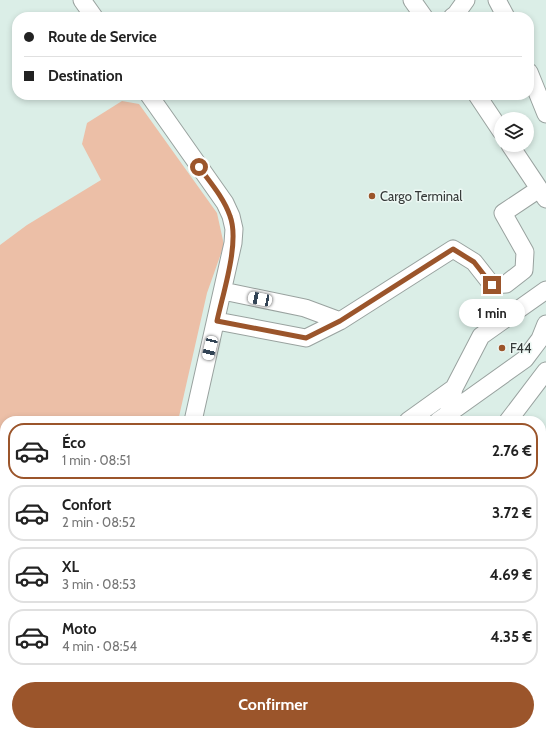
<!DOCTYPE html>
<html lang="fr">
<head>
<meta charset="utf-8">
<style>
  body { margin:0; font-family:Cabin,sans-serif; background:#f2f2f2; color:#222; height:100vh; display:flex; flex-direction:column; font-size:15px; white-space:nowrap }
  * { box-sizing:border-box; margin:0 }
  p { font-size:13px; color:#767676 }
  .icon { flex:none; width:22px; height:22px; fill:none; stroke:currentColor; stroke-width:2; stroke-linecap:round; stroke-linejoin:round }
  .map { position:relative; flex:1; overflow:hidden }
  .details { position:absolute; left:0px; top:416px; width:546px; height:320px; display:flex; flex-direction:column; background:#fff; border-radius:16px 16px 0 0; box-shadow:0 2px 6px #0003 }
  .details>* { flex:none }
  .banner { position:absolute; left:12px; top:12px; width:522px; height:88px; border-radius:16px; box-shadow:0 2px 6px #0003; display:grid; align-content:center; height:88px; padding:0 12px; background:#fff }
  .tools { position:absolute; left:494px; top:112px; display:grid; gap:8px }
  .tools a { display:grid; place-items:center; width:40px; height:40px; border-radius:50%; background:#fff; box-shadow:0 2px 6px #0003; font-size:20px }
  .end { position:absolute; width:18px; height:18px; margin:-9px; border:5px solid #9b552b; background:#fff; box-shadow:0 0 0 2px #fff }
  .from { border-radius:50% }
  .bubble { position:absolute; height:28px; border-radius:14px; background:#fff; box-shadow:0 2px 6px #0003; font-size:13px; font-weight:700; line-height:28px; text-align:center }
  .car { position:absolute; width:12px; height:24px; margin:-12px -6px; border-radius:5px; box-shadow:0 0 3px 1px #0007; background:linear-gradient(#fff 24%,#345 0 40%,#fff 0 76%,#345 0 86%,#fff 0) }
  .banner b { display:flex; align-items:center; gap:14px; height:38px; font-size:15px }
  .banner b+b { border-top:1px solid #e0e0e0 }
  .banner i { width:10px; height:10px; background:#222 }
  ul { padding:7px 0 0; list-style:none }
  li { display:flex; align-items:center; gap:12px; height:56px; margin:0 8px 6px; padding:0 4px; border:2px solid #e0e0e0; border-radius:16px }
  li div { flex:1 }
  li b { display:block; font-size:15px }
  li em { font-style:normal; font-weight:700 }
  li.selected { border-color:#9b552b }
  li>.icon { width:36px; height:36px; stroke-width:1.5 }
  .cta { display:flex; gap:8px; margin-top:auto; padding:8px 12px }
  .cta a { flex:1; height:46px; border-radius:24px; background:#9b552b; color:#fff; font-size:16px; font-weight:700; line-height:46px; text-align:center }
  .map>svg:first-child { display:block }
  .built { fill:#dbeee7; fill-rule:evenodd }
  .green { fill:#ecbfa7 }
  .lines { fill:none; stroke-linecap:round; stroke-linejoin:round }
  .stream { stroke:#70ac9a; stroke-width:4 }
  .minor-casing { stroke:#99a29f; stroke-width:19 }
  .minor { stroke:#fff; stroke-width:17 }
  .route { stroke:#9b552b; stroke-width:5 }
  .poi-dot { fill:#9b552b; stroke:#edf8f4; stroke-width:1.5 }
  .labels { text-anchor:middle; stroke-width:3; stroke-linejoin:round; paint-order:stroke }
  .poi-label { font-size:13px; fill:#343837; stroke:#edf8f4; text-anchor:start }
</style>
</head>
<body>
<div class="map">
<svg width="546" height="736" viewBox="0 0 546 736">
  <rect width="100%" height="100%" fill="#edf8f4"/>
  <path class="built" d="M0 0H546V523L541 532V421H5V731H417L414 736H0ZM17 17H529V95H17ZM501 119H527V145H501Z"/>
  <path class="green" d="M122 101 139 104 217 213 224 245 207 293 178 421H5V628L0 632V245L27 225 101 180 82 144 87 123Z"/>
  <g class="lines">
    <path class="stream" d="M541 590 546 582
      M448 736 452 731"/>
    <g class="minor-casing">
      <path id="minor" d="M82 0 94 17
        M412 0 424 17
        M497 0 506 17
        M452 17 456 14 466 0
        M529 72 546 114
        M149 95 225 203 231 216 234 229 233 243 193 421
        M477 95 501 131
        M510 145 546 199
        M223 291 305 308 340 321
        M217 321 306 338 340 321 453 249 474 262 492 285 506 284 524 270 525 252 503 213 539 189
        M448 414 525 359 540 339 546 324
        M408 421 454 388
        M438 421 448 414 454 388 481 336 546 290
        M508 421 546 371
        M541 470 546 458
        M0 646 5 642
        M0 678 5 672
        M143 731 147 736
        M279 731 282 736
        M304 731 306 736
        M361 731V736
        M388 736 390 731"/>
    </g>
    <use href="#minor" class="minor"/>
  </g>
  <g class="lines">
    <path class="route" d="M199 167C210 182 224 198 230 216 240 242 223 293 217 321L306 338 340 321 453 249 474 262 492 285"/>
  </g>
  <g class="poi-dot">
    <circle cx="372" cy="196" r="4"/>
    <circle cx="502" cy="348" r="4"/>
  </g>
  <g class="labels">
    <g class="poi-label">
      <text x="380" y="201">Cargo Terminal</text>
      <text x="510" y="353">F44</text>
    </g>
  </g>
</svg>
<div class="tools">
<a><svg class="icon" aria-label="layers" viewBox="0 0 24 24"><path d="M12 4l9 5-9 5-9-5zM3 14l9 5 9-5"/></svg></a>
</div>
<i class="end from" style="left:199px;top:167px"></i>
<i class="end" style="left:492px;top:285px"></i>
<div class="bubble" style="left:459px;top:299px;width:66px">1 min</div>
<i class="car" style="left:260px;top:299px;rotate:281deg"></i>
<i class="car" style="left:210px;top:348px;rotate:194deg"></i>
<div class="banner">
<b><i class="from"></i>Route de Service</b>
<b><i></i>Destination</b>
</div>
<section class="details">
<ul>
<li class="selected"><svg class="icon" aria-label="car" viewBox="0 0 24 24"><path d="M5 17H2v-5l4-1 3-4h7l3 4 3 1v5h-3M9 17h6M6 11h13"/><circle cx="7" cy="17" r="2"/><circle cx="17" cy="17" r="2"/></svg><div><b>Éco</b><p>1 min · 08:51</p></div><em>2.76 €</em></li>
<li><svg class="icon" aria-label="car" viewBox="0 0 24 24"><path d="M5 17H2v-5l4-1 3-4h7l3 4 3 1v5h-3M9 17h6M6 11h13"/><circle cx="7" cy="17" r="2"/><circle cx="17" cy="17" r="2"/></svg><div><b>Confort</b><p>2 min · 08:52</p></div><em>3.72 €</em></li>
<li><svg class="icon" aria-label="car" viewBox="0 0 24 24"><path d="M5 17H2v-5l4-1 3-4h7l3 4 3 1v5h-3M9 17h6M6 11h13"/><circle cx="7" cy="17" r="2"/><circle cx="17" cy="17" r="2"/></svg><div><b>XL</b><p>3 min · 08:53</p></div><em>4.69 €</em></li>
<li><svg class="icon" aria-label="car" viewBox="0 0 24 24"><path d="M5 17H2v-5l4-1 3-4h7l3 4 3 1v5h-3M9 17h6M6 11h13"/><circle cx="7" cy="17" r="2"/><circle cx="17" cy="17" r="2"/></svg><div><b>Moto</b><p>4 min · 08:54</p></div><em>4.35 €</em></li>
</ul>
<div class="cta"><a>Confirmer</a></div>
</section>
</div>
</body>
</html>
